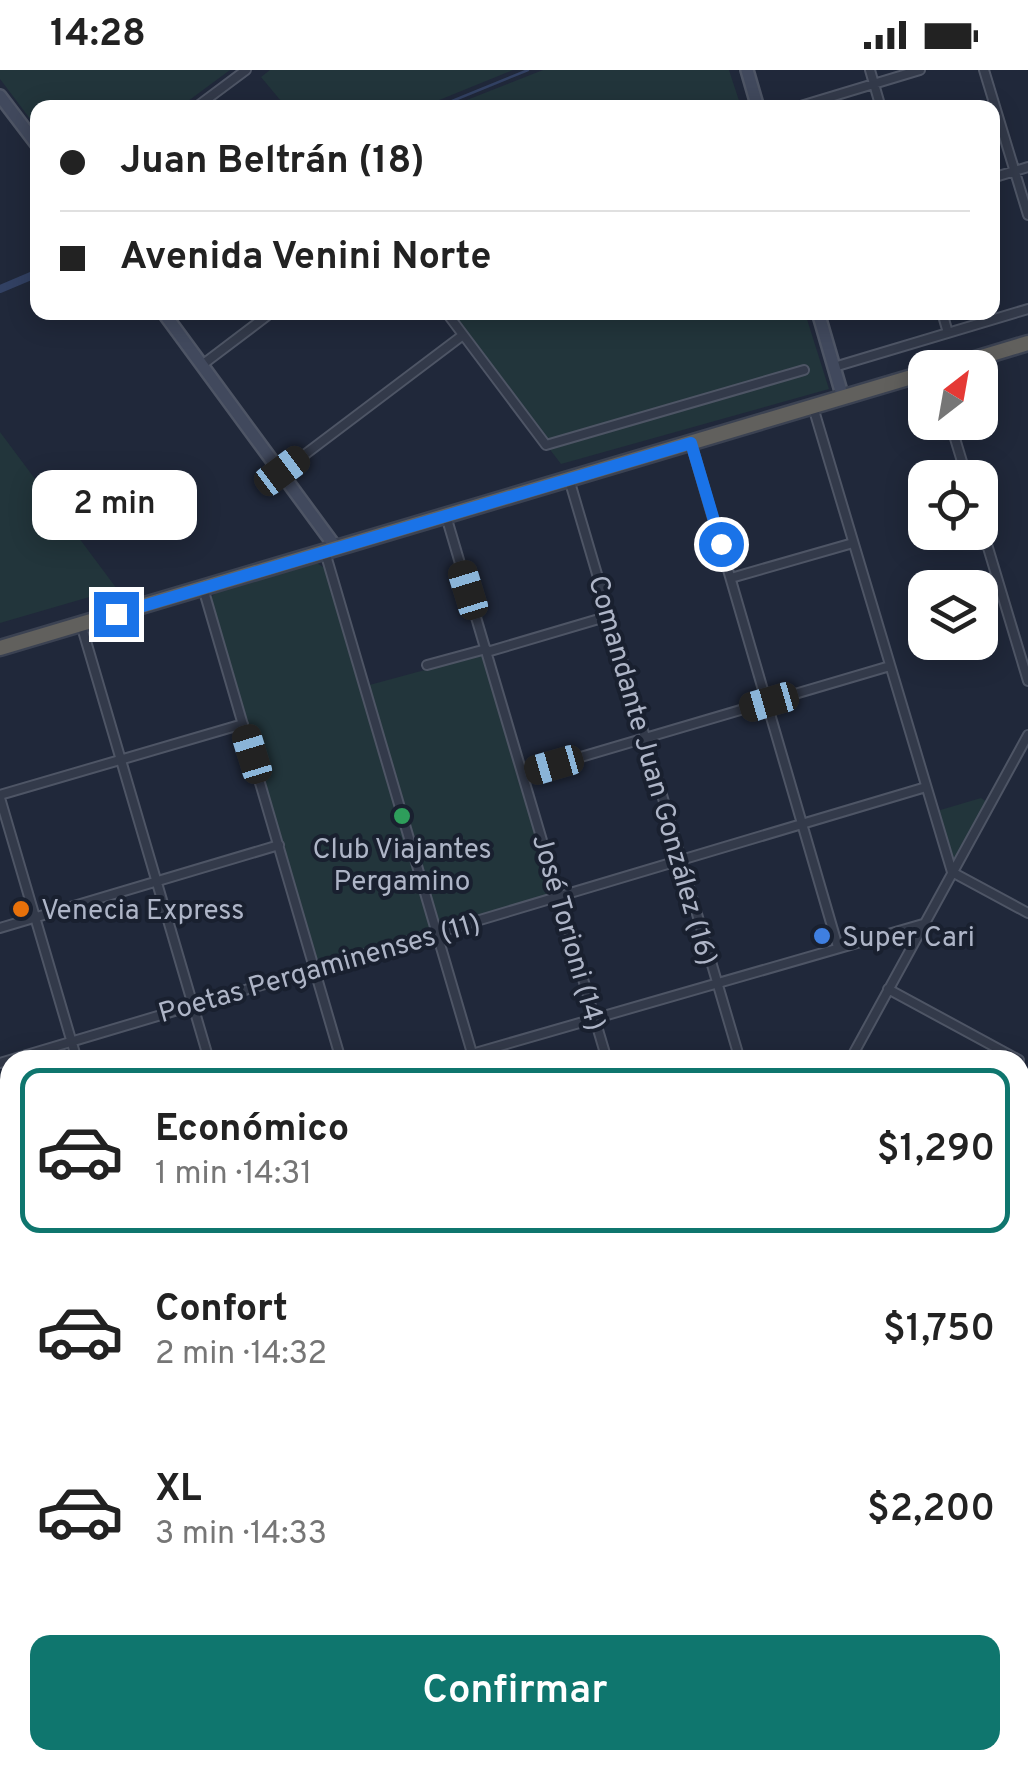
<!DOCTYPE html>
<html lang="es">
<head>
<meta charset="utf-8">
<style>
  body { margin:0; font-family:Overpass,sans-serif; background:#f6f6f6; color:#222; height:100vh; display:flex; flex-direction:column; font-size:38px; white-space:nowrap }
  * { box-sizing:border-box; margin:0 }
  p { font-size:32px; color:#767676 }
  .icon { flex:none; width:55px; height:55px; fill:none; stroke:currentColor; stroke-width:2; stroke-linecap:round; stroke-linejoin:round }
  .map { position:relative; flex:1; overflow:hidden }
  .drawer { position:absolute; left:0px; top:980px; width:1030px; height:720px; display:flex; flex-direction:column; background:#fff; border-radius:30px 30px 0 0; box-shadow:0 5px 25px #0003 }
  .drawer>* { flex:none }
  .top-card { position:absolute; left:30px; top:30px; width:970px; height:220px; border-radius:20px; box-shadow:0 5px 25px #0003; display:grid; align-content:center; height:220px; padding:0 30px; background:#fff }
  .needle { width:65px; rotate:31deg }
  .tools { position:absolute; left:908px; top:280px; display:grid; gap:20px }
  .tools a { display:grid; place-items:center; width:90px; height:90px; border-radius:20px; background:#fff; box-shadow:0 5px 25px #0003; font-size:50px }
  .end { position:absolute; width:45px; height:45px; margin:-22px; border:12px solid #1a73e8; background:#fff; box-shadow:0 0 0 5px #fff }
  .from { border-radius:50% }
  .bubble { position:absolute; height:70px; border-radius:20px; background:#fff; box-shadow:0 5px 25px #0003; font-size:32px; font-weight:600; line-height:70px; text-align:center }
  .car { position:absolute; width:30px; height:60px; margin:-30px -15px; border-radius:12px; box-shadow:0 0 8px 2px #0007; background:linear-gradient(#222 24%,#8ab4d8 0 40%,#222 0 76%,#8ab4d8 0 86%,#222 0) }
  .top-card b { display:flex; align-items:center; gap:35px; height:95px; font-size:38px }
  .top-card b+b { border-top:2px solid #e0e0e0 }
  .top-card i { width:25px; height:25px; background:#222 }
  ul { padding:18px 0 0; list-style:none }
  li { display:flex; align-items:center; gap:30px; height:165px; margin:0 20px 15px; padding:0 10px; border:5px solid transparent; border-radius:20px }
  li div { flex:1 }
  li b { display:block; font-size:38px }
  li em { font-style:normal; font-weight:600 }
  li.current { border-color:#0f766e }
  li>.icon { width:90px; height:90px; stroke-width:1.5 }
  .primary-button { display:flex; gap:20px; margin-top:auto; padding:20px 30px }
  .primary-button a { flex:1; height:115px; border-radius:20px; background:#0f766e; color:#fff; font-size:40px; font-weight:600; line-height:115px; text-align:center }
  .status { display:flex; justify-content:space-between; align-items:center; height:70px; padding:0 50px; background:#fff; direction:ltr }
  .status svg { height:28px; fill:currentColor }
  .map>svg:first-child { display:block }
  .green { fill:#22353b }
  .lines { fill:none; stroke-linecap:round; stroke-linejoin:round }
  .stream { stroke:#324163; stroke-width:2.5 }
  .canal { stroke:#324163; stroke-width:8 }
  .minor-casing { stroke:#4e5565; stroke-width:12 }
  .secondary-casing { stroke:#4e5565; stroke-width:16 }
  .primary-casing { stroke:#3d4454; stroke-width:18 }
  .trunk-casing { stroke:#3b4252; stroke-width:19 }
  .minor { stroke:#333a4a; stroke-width:8 }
  .secondary { stroke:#41495d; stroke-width:11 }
  .primary { stroke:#51596a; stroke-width:12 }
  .trunk { stroke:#61605d; stroke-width:14 }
  .rail-casing { stroke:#555e72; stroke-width:6 }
  .rail { stroke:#19202f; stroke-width:2.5; stroke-dasharray:8; stroke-linecap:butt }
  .route { stroke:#1a73e8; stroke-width:12 }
  .leisure-dot { fill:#2e9e5b; stroke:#19202f; stroke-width:4 }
  .food-dot { fill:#e8710a; stroke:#19202f; stroke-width:4 }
  .shop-dot { fill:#3f7fe0; stroke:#19202f; stroke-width:4 }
  .labels { text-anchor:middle; stroke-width:8; stroke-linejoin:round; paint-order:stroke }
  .street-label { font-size:28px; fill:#aeb5c7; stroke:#19202f }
  .poi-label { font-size:28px; fill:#aeb5c7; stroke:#19202f; text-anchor:start }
</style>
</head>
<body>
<div class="status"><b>14:28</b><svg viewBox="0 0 49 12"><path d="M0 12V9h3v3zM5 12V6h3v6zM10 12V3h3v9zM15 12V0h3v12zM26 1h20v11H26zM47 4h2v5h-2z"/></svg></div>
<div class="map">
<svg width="1028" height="1700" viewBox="0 0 1028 1700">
  <rect width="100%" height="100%" fill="#20283a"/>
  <path class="green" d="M0 0H230L180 37 38 38 37 58 0 9Z
    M270 0H513L422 37H286L261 7Z
    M543 0H729L741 37H449Z
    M446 243H805L829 319 561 394Z
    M0 362 117 519 0 553Z
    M317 493 326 499 362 617 484 584 553 820 550 826 323 892 316 890 210 529 215 523Z
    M981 728 987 732 958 787H952L937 741Z
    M10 1121V1309L4 1301 0 1304V1124Z
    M1020 1229 1028 1233V1427L1020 1442Z
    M1028 1468V1617L1020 1613V1482Z
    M1020 1624 1028 1628V1700H905L910 1690H1020Z
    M293 1690H464L458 1700H307Z
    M689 1690H889L883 1700H684Z"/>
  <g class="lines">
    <path class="stream" d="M435 38 528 0"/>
    <path class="canal" d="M0 219 38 203"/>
    <g class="minor-casing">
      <path id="minor" d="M870 0 881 38
        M984 0 1028 145
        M195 38 246 0
        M794 38 920 0
        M992 108 1028 97
        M446 242 546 375 804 300
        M942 242 948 263
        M202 295 272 242
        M834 297 1028 239
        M813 337 952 802 1028 843
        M950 352 967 408
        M691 373 838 877
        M283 401 463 265
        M569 409 740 990
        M446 446 607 990
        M980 451 1028 611
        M325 482 474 990
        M731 508 853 473
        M203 518 341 990
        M81 554 209 990
        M487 582 609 546
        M427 595 486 579
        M523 704 890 596
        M0 725 243 654
        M0 728 77 990
        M0 858 279 775
        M888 919 1019 990
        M451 990 923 854
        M850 990 1028 665
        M0 993 926 717
        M1020 1074 1028 1058
        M1020 1103 1028 1107
        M0 1388 5 1379
        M1020 1466 1028 1451
        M0 1695 10 1677
        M71 1700 77 1690
        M469 1700 474 1690
        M895 1700 900 1690"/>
    </g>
    <g class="secondary-casing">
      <path id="secondary" d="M747 0 758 38
        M0 26 38 76
        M163 242 337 479
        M818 242 843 328"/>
    </g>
    <g class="primary-casing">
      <path id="primary" d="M0 1577 10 1584
        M153 1690 166 1700"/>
    </g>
    <g class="trunk-casing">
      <path id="trunk" d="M945 298 1028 273
        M0 578 925 303"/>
    </g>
    <use href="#minor" class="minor"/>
    <use href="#secondary" class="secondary"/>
    <use href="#primary" class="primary"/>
    <use href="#trunk" class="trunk"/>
    <g class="rail-casing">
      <path id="rail" d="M0 1328 10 1341
        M274 1690 282 1700"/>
    </g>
    <use href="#rail" class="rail"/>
  </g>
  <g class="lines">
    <path class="route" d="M116 544 691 373 721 474"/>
  </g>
  <circle class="leisure-dot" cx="402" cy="746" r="10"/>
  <circle class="food-dot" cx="21" cy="839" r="10"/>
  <circle class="shop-dot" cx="822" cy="866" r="10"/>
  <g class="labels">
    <g class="street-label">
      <text transform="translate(654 700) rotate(74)" y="10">Comandante Juan González (16)</text>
      <text transform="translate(570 862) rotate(74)" y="10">José Torioni (14)</text>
      <text transform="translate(319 897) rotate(-16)" y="10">Poetas Pergaminenses (11)</text>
    </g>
    <g class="poi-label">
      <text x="402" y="788" text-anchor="middle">Club Viajantes<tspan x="402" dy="32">Pergamino</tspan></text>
      <text x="41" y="849">Venecia Express</text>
      <text x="842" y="876">Super Cari</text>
    </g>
  </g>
</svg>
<div class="tools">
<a><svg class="needle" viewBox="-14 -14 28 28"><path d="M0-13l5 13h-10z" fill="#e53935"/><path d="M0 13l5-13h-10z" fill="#767676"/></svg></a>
<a><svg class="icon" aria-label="locate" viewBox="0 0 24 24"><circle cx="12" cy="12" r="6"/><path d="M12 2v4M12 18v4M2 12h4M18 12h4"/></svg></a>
<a><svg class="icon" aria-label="layers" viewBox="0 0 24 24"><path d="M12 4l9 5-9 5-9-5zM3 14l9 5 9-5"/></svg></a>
</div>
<i class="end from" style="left:721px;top:474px"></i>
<i class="end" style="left:116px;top:544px"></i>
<div class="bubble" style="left:32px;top:400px;width:165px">2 min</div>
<i class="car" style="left:282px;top:401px;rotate:53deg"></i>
<i class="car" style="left:468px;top:520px;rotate:343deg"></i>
<i class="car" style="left:769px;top:632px;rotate:254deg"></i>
<i class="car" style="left:252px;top:684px;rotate:343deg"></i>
<i class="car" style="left:554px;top:695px;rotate:254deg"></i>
<div class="top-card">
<b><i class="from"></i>Juan Beltrán (18)</b>
<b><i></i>Avenida Venini Norte</b>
</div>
<section class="drawer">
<ul>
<li class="current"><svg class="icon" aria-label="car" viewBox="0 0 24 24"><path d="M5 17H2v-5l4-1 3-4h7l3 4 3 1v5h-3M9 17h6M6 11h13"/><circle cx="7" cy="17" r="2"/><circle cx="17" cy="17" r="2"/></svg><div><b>Económico</b><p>1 min · 14:31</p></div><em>$1,290</em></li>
<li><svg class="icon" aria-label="car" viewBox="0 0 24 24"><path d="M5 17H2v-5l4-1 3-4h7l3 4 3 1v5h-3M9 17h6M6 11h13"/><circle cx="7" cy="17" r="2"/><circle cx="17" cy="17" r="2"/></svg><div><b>Confort</b><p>2 min · 14:32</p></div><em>$1,750</em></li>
<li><svg class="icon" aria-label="car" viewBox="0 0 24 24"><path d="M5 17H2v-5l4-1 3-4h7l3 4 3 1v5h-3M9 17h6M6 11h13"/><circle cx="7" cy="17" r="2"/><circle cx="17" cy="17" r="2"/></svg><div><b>XL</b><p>3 min · 14:33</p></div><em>$2,200</em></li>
</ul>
<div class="primary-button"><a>Confirmar</a></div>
</section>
</div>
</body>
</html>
